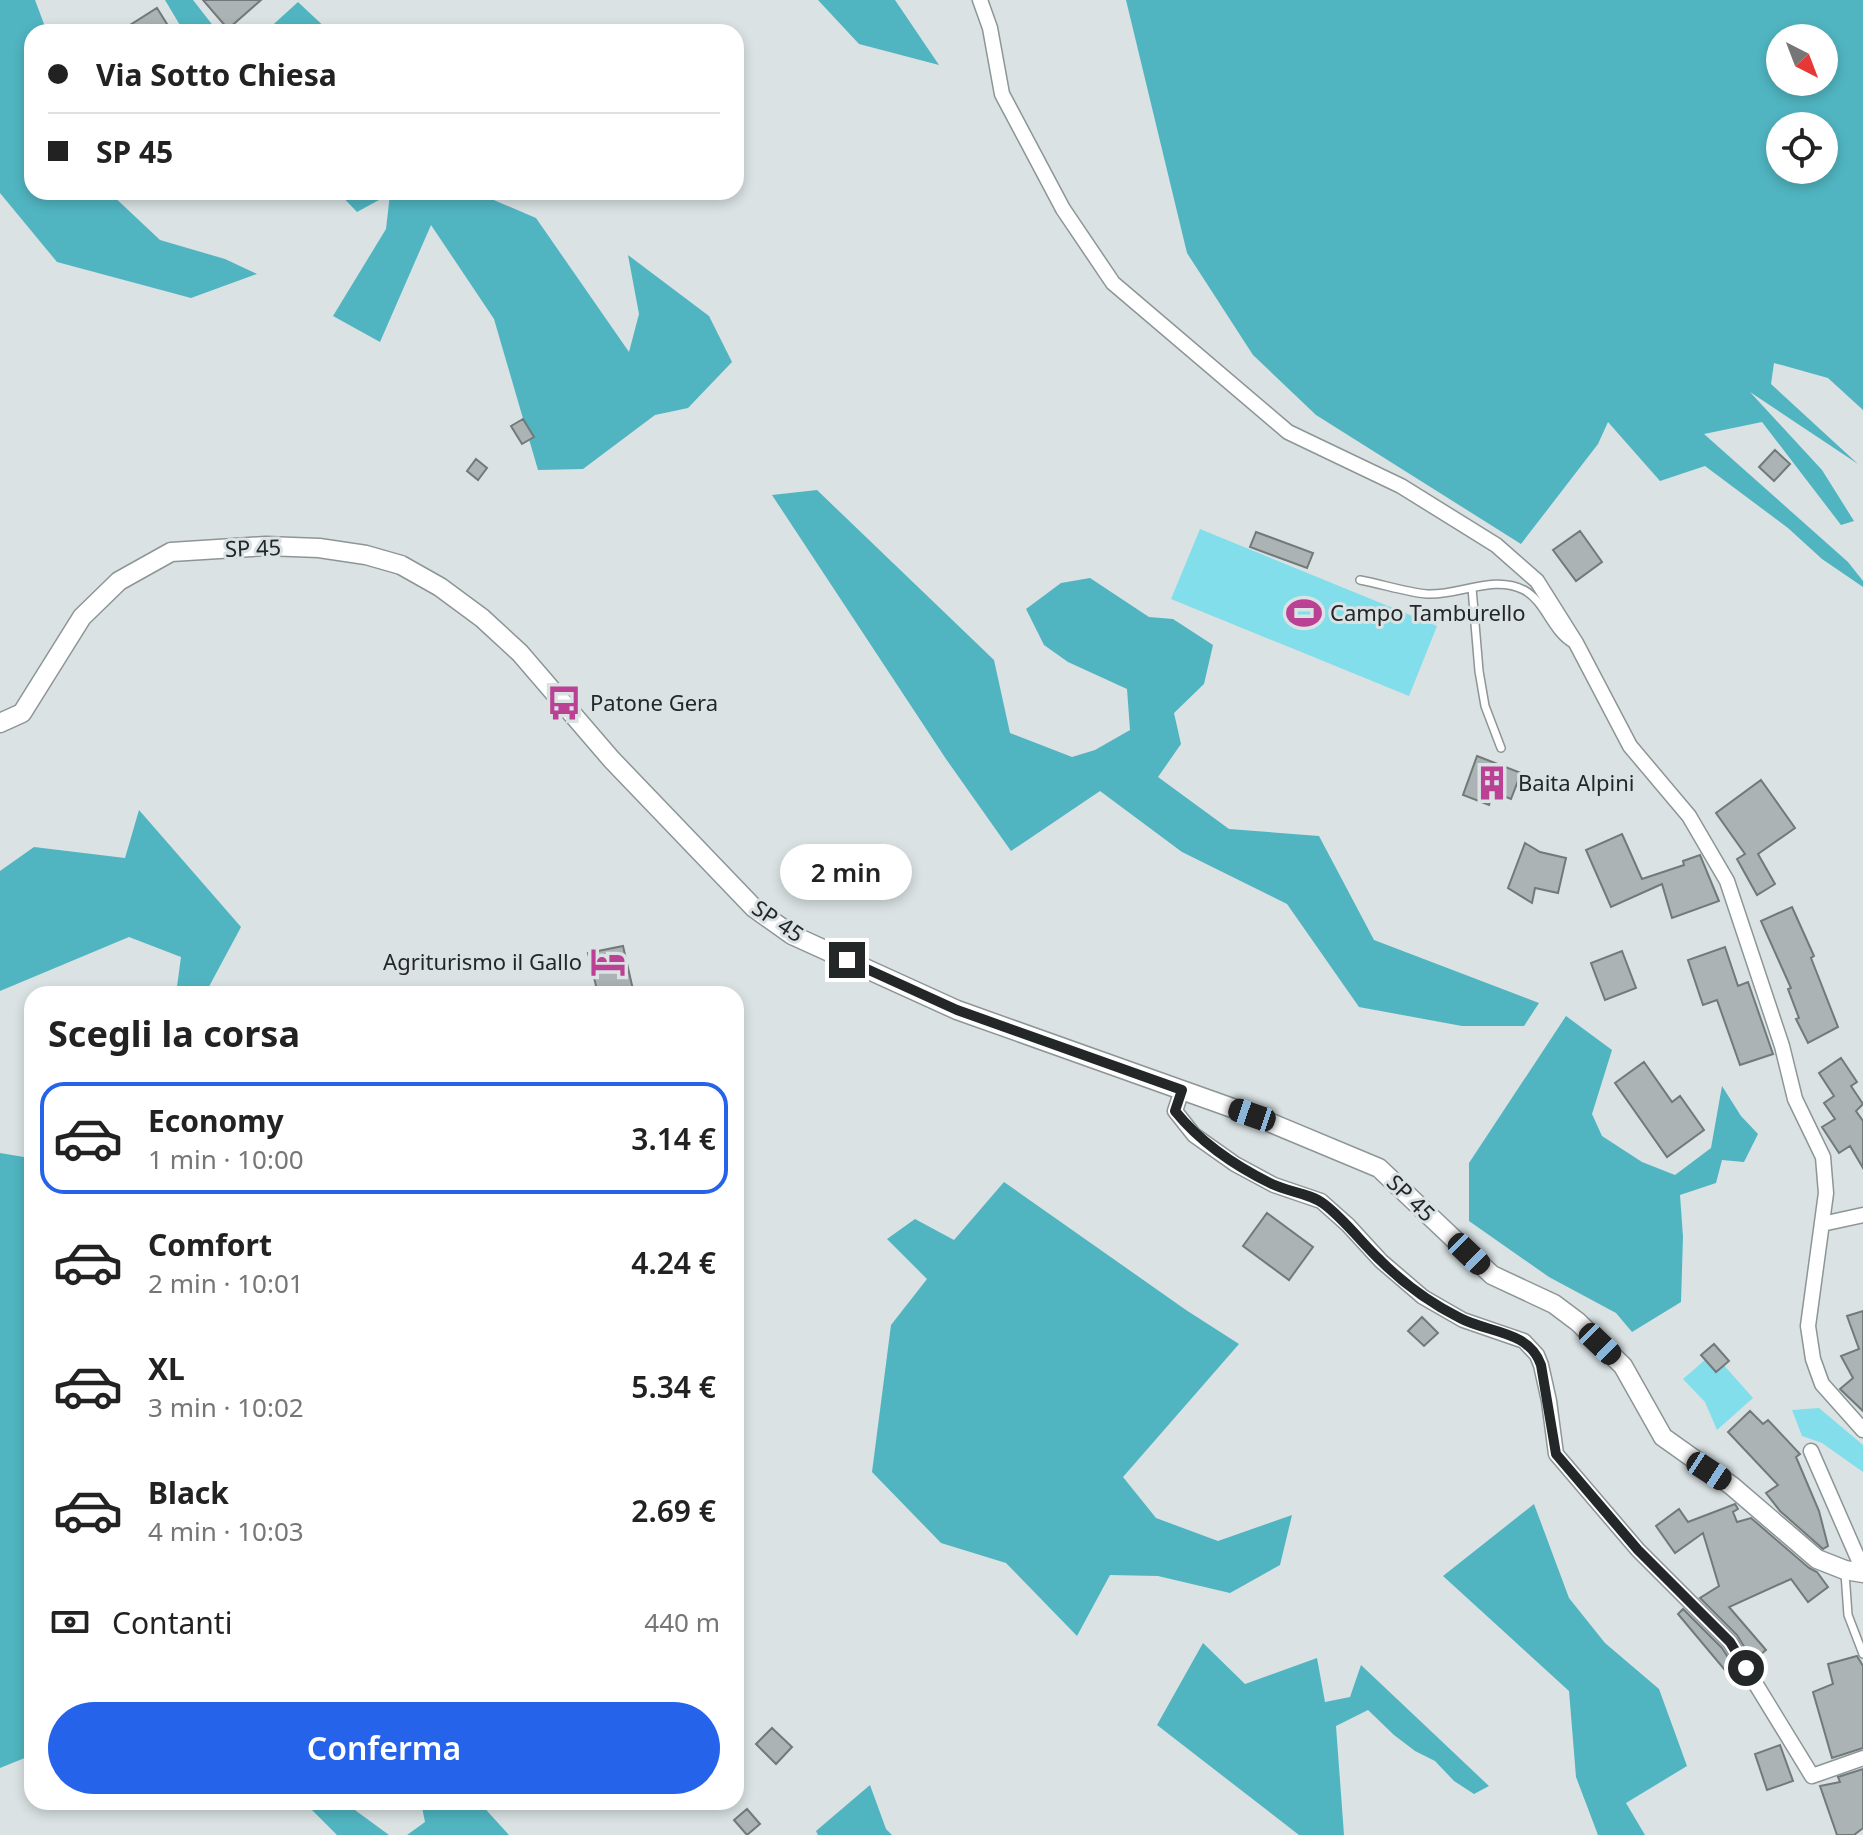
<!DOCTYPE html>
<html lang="it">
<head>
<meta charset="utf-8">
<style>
  body { margin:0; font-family:"Noto Sans",sans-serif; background:#f6f6f6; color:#222; height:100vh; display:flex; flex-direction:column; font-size:30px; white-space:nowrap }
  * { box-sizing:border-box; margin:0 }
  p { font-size:26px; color:#767676 }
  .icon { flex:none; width:44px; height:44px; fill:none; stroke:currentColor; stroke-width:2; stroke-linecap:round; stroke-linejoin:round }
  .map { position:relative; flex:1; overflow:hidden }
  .panel { position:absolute; left:24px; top:986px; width:720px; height:824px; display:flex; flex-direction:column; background:#fff; border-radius:24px; box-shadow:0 4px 12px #0003 }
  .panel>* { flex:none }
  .guide { position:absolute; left:24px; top:24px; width:720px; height:176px; border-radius:24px; box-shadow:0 4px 12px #0003; display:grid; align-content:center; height:176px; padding:0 24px; background:#fff }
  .needle { width:52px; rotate:138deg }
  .buttons { position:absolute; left:1766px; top:24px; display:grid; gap:16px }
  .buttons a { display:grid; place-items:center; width:72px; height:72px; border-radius:50%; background:#fff; box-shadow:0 4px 12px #0003; font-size:40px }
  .end { position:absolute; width:36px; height:36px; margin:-18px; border:10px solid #242728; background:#fff; box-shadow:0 0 0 4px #fff }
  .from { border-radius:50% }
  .bubble { position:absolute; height:56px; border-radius:28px; background:#fff; box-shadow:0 4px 12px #0003; font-size:26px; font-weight:600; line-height:56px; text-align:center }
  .car { position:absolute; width:24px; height:48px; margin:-24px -12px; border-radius:10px; box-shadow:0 0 6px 2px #0007; background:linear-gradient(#222 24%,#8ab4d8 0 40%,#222 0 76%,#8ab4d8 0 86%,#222 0) }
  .guide b { display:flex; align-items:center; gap:28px; height:76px; font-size:30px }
  .guide b+b { border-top:2px solid #e0e0e0 }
  .guide i { width:20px; height:20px; background:#222 }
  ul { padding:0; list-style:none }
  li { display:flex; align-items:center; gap:24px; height:112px; margin:0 16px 12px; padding:0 8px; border:4px solid transparent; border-radius:24px }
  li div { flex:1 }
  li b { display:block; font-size:30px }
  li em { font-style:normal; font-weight:600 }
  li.current { border-color:#2563eb }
  li>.icon { width:72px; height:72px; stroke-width:1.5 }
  h2 { padding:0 24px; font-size:36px; line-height:96px }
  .pay { display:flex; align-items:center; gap:20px; height:88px; padding:0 24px; font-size:30px }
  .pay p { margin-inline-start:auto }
  .primary-button { display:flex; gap:16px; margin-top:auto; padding:16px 24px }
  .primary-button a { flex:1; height:92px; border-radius:48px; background:#2563eb; color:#fff; font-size:32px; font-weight:600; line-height:92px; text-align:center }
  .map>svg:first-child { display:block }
  .green { fill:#81deea }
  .forest { fill:#50b5c1; fill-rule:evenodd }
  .building { fill:#abb3b4; stroke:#71797a; stroke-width:2 }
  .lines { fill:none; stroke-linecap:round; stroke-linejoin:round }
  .service-casing { stroke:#8d9596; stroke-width:10 }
  .minor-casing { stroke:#8d9596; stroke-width:17 }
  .tertiary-casing { stroke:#8d9596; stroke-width:21 }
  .service { stroke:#fff; stroke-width:7 }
  .minor { stroke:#fff; stroke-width:14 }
  .tertiary { stroke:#fff; stroke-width:18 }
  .route { stroke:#242728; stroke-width:10 }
  .labels { text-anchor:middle; stroke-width:6; stroke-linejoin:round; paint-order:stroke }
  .street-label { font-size:22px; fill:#242728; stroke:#dae2e4 }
  .poi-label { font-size:22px; fill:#242728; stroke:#dae2e4; text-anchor:start }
</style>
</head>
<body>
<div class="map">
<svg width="1863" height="1835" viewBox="0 0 1863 1835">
  <rect width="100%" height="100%" fill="#dae2e4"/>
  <path class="green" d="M1200 529 1437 626 1409 696 1171 599Z
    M1713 1353 1753 1398 1717 1430 1705 1402 1683 1379Z
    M1819 1408 1863 1445V1472L1822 1443 1802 1436 1792 1410Z"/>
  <path class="forest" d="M0 0H35L47 32H32V192H109L160 240 225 259 257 274 191 298 57 262 0 193Z
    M165 0H193L218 32H184Z
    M818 0H895L939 65 859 44Z
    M1126 0H1863V410L1828 378 1774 363 1771 384 1858 464 1750 392 1822 470 1854 521 1841 525 1762 422 1704 434 1848 562 1863 581V587L1822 559 1788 528 1705 466 1660 481 1608 422 1598 444 1521 544 1316 415 1253 355 1187 253ZM1780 38H1824V82H1780ZM1780 126H1824V170H1780Z
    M298 2 330 32H265Z
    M338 192H475L536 218 629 352 639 314 628 255 709 316 732 362 688 408 655 415 583 469 538 470 494 319 431 225 380 342 333 316 386 229 390 194 357 212Z
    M817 490 994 660 1010 733 1072 757 1095 750 1130 730 1127 689 1068 662 1044 645 1026 609 1061 583 1090 578 1149 617 1173 619 1213 645 1204 684 1174 713 1181 744 1158 777 1229 829 1319 836 1374 940 1539 1003 1524 1026H1462L1359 1007 1287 904 1182 852 1100 791 1011 851 946 759 772 495Z
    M139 810 241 927 205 994H176L181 957 129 937 0 991V871L34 847 125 858Z
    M1566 1016 1612 1050 1592 1114 1602 1136 1642 1162 1675 1175 1711 1148 1722 1086 1741 1116 1758 1134 1744 1162 1722 1160 1716 1183 1680 1195 1683 1237 1681 1302 1632 1332 1616 1313 1549 1277 1469 1221V1163Z
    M0 1153 30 1158 32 1155V1755L0 1768Z
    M1004 1182 1186 1310 1239 1344 1123 1477 1156 1518 1218 1541 1292 1515 1280 1565 1230 1593 1158 1576 1110 1575 1077 1636 1006 1563 941 1543 872 1472 891 1325 927 1279 887 1239 915 1219 954 1240Z
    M1534 1504 1569 1598 1605 1643 1659 1689 1687 1766 1626 1803 1645 1835H1598L1576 1777 1569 1691 1443 1576Z
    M1203 1643 1245 1684 1317 1658 1325 1702 1350 1697 1361 1665 1489 1786 1474 1794 1454 1781 1435 1761 1415 1751 1394 1735 1368 1710 1336 1726 1344 1835H1299L1157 1725Z
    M870 1785 886 1829 892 1835H818L816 1831Z
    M304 1802H344L389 1835H337Z
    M421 1802H479L509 1835H407L425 1822Z"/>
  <path class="building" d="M203 0H261L228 29Z
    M157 8 172 32H119Z
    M523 419 534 437 522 444 511 426Z
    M1775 450 1790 464 1774 481 1759 467Z
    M476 459 487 468 478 480 467 471Z
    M1580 531 1602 562 1576 581 1553 550Z
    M1256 532 1313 553 1307 568 1250 547Z
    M1477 756 1521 773 1511 799 1493 792 1489 805 1463 795Z
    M1761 780 1795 828 1758 854 1775 884 1757 895 1737 859 1745 854 1716 813Z
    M1622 834 1642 879 1684 865 1683 861 1700 855 1719 901 1672 918 1662 884 1611 907 1586 850Z
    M1525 843 1540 852 1566 858 1558 893 1535 888 1532 903 1508 888Z
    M1792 907 1814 956 1811 958 1838 1027 1808 1043 1796 1019 1799 1018 1788 989 1791 988 1761 921Z
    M623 946 634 994H598L588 953Z
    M1725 947 1738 986 1748 982 1773 1054 1740 1065 1717 1000 1703 1005 1688 960Z
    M1622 951 1636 988 1605 1000 1591 963Z
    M1841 1058 1857 1082 1851 1086 1863 1104 1856 1111 1863 1121V1168L1850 1146 1839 1153 1822 1127 1835 1119 1824 1103 1834 1096 1819 1073Z
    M1644 1062 1672 1102 1680 1096 1704 1130 1667 1157 1615 1083Z
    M1267 1213 1313 1247 1289 1280 1243 1246Z
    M1863 1311V1411L1840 1389 1853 1378 1841 1356 1859 1349 1847 1316Z
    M1422 1317 1438 1333 1424 1346 1408 1331Z
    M1714 1344 1729 1361 1716 1372 1701 1355Z
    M1750 1411 1763 1424 1768 1420 1800 1454 1796 1457 1819 1511 1828 1546 1823 1549 1780 1511 1766 1493 1778 1485 1728 1432Z
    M1735 1504 1738 1509 1733 1512 1737 1522 1751 1518 1809 1568 1817 1572 1828 1587 1808 1602 1791 1579 1729 1607 1766 1650 1753 1661 1737 1635 1700 1598 1719 1586 1703 1533 1675 1553 1656 1526 1679 1509 1688 1522Z
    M1683 1609 1722 1648 1736 1670 1729 1675 1678 1614Z
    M1857 1656 1863 1666V1748L1832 1758 1813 1692 1833 1684 1828 1664Z
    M772 1728 792 1747 776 1764 756 1744Z
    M1780 1745 1793 1781 1767 1790 1755 1754Z
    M1863 1769V1828L1854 1835H1837L1820 1786 1840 1782 1838 1777Z
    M747 1809 760 1824 747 1835 734 1820Z"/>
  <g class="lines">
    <g class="service-casing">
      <path id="service" d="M1360 580C1382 584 1405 592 1427 594 1459 596 1493 574 1524 590 1546 602 1551 632 1573 644
        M1472 588 1479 671 1485 706 1501 748
        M1845 1573 1848 1615 1863 1654"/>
    </g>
    <g class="minor-casing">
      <path id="minor" d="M980 0 990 28 1002 94 1063 209 1113 283 1288 432 1401 486 1496 545 1537 581 1576 643 1630 746 1689 816 1727 881 1782 1046 1795 1099 1823 1157 1826 1193 1808 1326 1813 1359 1822 1384 1863 1430
        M1182 1090 1175 1111 1194 1135 1235 1164 1274 1185 1321 1201 1348 1225 1381 1261 1423 1297 1463 1320 1524 1341 1537 1355 1541 1365 1549 1401 1556 1454 1638 1550 1730 1642 1812 1776 1863 1758
        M1822 1224 1863 1215
        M1811 1451 1863 1570"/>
    </g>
    <g class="tertiary-casing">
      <path id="tertiary" d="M0 723 22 713 82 617 119 581 171 552 266 546 319 548 366 555 401 565 440 587 482 618 520 653 612 760 754 908 792 935 957 1010 1252 1115 1379 1168 1492 1275 1554 1304 1578 1322 1623 1366 1663 1437 1732 1486 1817 1559 1845 1570 1863 1573"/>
    </g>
    <use href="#service" class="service"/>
    <use href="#minor" class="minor"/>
    <use href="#tertiary" class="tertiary"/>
  </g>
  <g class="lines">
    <path class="route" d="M847 960 957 1010 1182 1090 1175 1111C1201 1143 1235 1166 1272 1184 1288 1192 1310 1193 1324 1204 1345 1220 1361 1242 1380 1260 1404 1284 1430 1303 1460 1318 1488 1333 1529 1330 1541 1365L1556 1454 1638 1550 1730 1642 1746 1668"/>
  </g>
  <defs>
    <g id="stadium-bare" transform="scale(2.76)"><path d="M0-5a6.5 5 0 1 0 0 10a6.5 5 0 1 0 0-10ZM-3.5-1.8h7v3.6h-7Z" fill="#ba4193" stroke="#dae2e4" stroke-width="2.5" paint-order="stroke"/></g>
    <g id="bus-bare" transform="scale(2.76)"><path d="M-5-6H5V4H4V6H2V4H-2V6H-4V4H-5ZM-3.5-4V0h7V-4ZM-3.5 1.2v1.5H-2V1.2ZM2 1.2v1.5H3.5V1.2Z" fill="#ba4193" stroke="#dae2e4" stroke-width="2.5" paint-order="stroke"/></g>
    <g id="building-bare" transform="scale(2.76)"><path d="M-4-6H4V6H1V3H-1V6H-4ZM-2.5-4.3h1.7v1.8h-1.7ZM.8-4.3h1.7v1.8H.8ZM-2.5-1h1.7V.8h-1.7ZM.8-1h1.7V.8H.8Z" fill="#ba4193" stroke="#dae2e4" stroke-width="2.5" paint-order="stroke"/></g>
    <g id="hotel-bare" transform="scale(2.76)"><path d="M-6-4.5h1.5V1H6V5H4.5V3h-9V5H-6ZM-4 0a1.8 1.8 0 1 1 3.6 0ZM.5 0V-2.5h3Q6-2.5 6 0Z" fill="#ba4193" stroke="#dae2e4" stroke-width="2.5" paint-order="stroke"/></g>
  </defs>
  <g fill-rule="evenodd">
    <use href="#stadium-bare" x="1304" y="613"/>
    <use href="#bus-bare" x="564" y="703"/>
    <use href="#building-bare" x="1492" y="783"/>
    <use href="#hotel-bare" x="608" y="962"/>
  </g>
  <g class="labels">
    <g class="street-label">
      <text transform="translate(253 548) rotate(-2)" y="8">SP 45</text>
      <text transform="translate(778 921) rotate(34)" y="8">SP 45</text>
      <text transform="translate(1411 1198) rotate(44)" y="8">SP 45</text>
    </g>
    <g class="poi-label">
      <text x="1330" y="621">Campo Tamburello</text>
      <text x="590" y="711">Patone Gera</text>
      <text x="1518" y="791">Baita Alpini</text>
      <text x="582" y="970" text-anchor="end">Agriturismo il Gallo</text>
    </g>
  </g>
</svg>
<div class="buttons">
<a><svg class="needle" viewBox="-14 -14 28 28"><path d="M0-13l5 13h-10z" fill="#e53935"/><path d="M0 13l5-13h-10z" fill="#767676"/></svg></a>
<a><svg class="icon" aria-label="locate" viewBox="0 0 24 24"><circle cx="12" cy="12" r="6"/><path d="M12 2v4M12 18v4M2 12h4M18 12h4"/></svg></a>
</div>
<i class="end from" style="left:1746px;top:1668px"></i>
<i class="end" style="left:847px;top:960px"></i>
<div class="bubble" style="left:780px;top:844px;width:132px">2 min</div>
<i class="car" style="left:1252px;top:1115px;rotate:289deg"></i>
<i class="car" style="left:1469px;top:1254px;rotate:134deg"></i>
<i class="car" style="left:1600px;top:1344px;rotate:134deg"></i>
<i class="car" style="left:1709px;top:1471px;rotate:123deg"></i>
<div class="guide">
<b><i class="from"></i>Via Sotto Chiesa</b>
<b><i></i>SP 45</b>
</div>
<section class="panel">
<h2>Scegli la corsa</h2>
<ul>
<li class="current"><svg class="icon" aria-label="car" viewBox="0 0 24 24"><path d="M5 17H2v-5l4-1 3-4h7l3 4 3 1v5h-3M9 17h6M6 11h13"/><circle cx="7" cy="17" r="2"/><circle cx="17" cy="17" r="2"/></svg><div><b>Economy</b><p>1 min · 10:00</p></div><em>3.14 €</em></li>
<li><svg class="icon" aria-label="car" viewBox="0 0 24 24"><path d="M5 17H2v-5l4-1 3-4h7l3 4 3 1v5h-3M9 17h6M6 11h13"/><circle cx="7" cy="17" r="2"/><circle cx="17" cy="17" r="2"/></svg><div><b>Comfort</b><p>2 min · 10:01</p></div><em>4.24 €</em></li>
<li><svg class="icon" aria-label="car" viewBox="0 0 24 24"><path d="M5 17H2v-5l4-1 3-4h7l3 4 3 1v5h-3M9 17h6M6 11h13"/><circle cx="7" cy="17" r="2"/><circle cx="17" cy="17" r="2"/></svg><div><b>XL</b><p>3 min · 10:02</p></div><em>5.34 €</em></li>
<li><svg class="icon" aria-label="car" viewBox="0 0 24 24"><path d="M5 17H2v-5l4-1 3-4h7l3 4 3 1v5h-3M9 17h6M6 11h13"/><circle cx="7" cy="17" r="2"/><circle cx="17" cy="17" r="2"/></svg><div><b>Black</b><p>4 min · 10:03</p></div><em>2.69 €</em></li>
</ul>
<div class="pay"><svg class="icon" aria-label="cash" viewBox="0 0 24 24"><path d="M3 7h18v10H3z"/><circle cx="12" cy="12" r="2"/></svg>Contanti<p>440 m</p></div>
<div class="primary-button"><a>Conferma</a></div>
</section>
</div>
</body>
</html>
